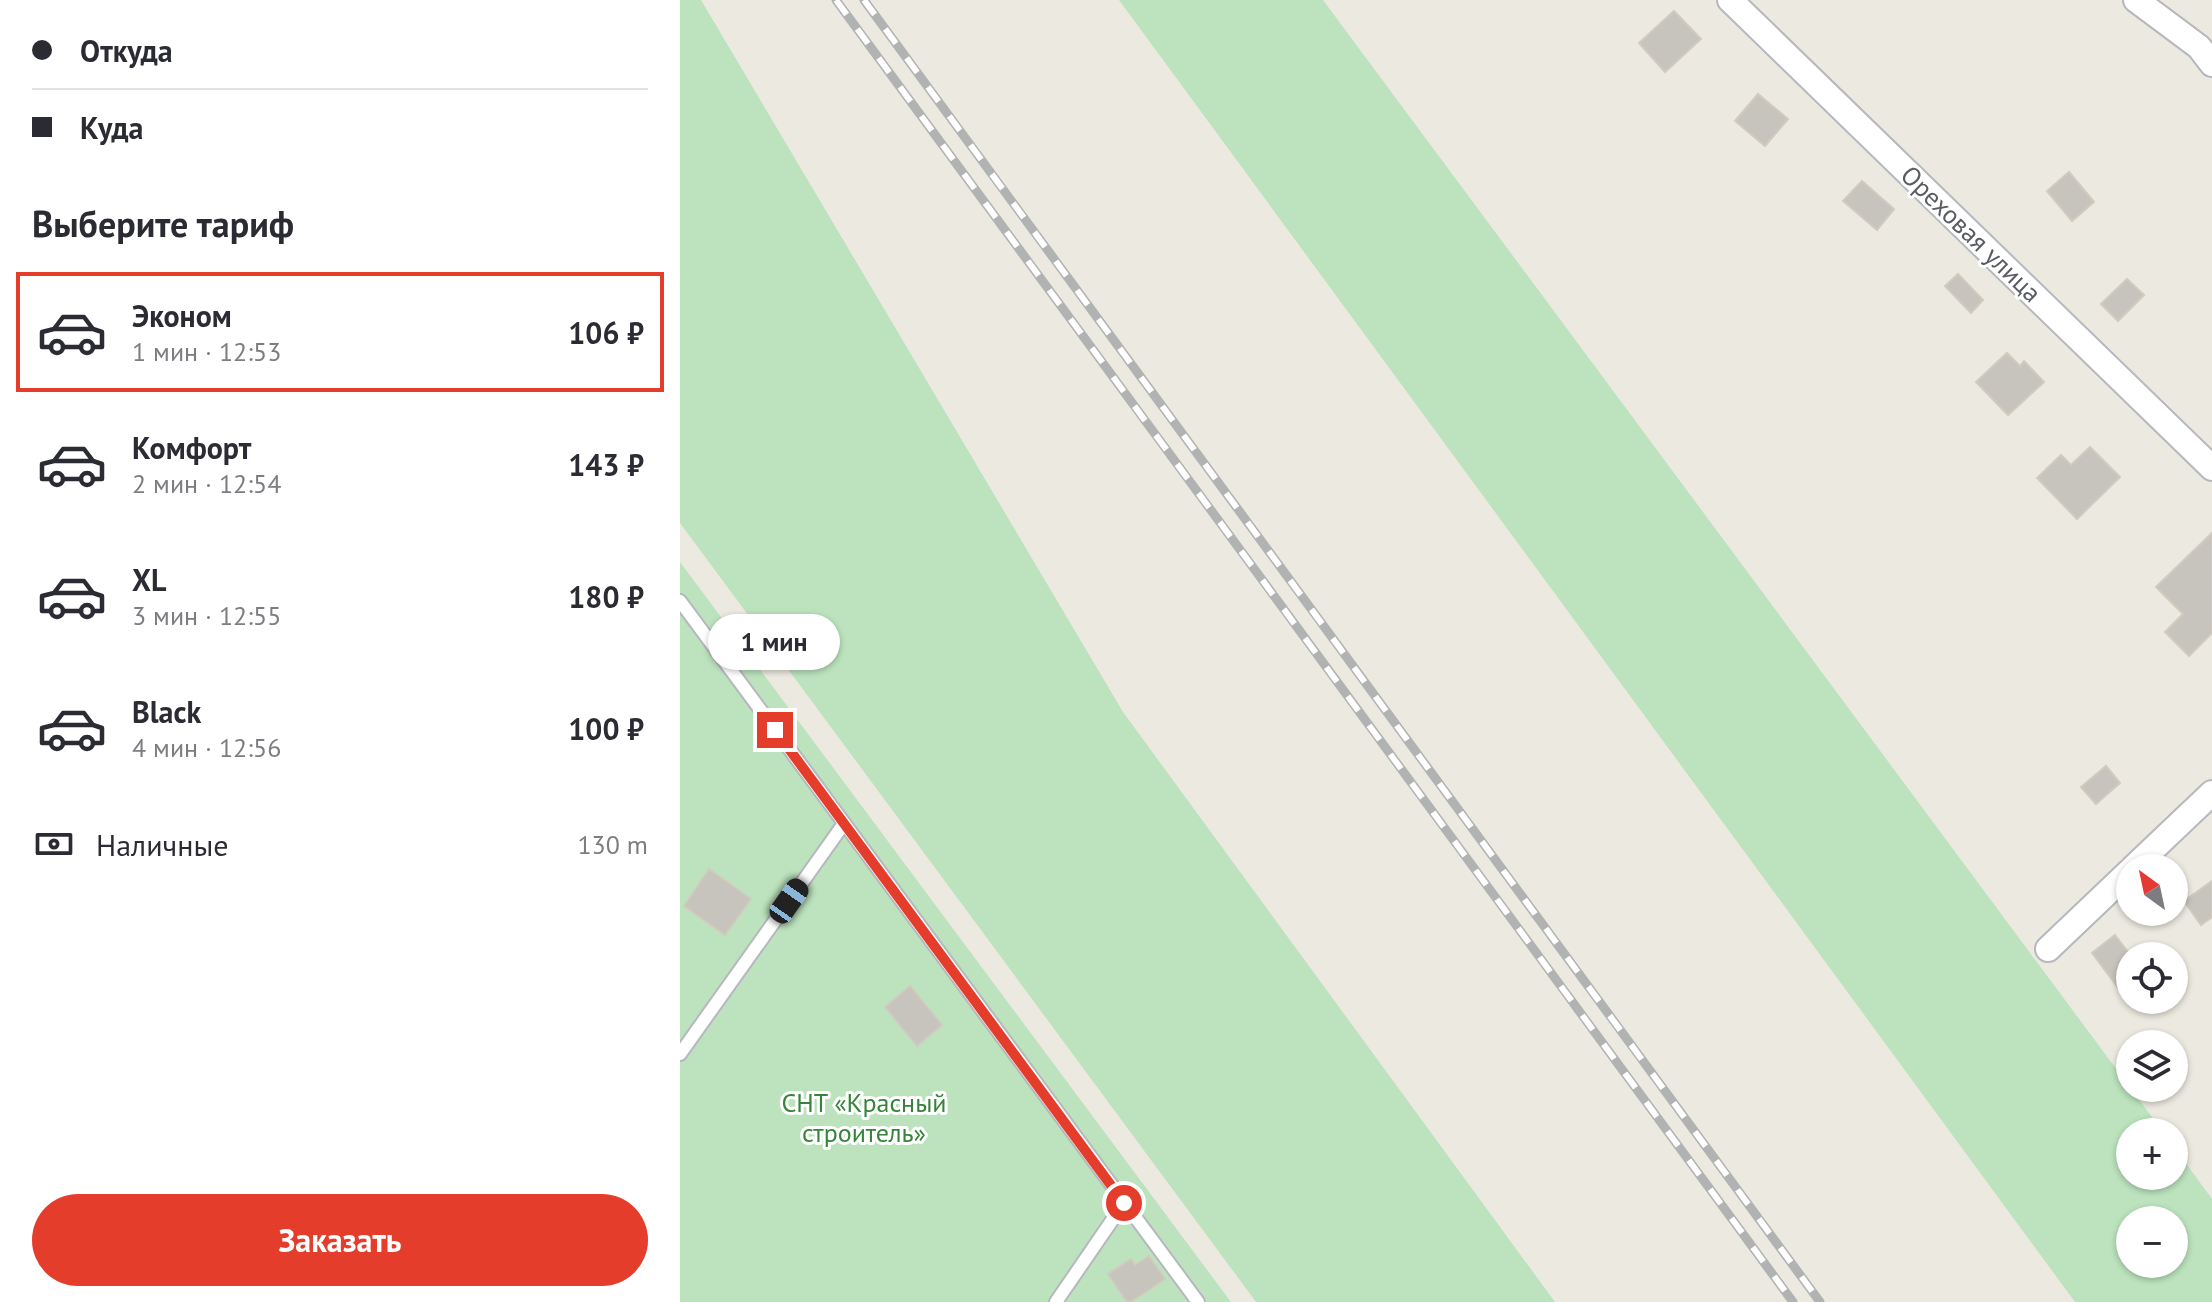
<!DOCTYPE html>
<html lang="ru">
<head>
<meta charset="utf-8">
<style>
  body { margin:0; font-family:"PT Sans",sans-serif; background:#f7f7f7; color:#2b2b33; height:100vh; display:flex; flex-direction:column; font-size:30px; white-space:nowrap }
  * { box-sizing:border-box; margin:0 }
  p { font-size:26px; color:#7c7c81 }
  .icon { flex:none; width:44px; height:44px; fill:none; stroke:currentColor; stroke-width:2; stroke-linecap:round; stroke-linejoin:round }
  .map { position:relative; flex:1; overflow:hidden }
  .drawer { display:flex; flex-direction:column; background:#fff; width:680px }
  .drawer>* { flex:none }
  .hud { display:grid; align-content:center; height:176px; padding:0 32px; background:#fff }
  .needle { width:52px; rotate:327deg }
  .buttons { position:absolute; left:1436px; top:854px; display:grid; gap:16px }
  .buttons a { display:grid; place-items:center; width:72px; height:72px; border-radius:50%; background:#fff; box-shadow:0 2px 6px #0004; font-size:40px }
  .end { position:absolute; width:36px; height:36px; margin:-18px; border:10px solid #e53d2c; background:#fff; box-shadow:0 0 0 4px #fff }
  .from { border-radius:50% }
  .bubble { position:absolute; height:56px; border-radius:28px; background:#fff; box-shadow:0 2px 6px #0004; font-size:26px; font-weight:700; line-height:56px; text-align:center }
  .car { position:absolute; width:24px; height:48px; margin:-24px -12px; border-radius:10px; box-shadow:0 0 6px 2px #0007; background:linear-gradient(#222 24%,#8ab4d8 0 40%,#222 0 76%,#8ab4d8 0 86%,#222 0) }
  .hud b { display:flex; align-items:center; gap:28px; height:76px; font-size:30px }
  .hud b+b { border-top:2px solid #e1e1e2 }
  .hud i { width:20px; height:20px; background:#2b2b33 }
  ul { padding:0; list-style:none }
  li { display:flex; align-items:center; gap:24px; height:120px; margin:0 16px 12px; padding:0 16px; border:4px solid transparent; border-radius:0px }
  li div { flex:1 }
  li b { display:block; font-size:30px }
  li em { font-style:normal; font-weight:700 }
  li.active { border-color:#e53d2c }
  li>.icon { width:72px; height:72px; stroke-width:1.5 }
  h2 { padding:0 32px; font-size:36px; line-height:96px }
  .pay { display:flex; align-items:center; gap:20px; height:88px; padding:0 32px; font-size:30px }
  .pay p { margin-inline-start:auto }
  .action { display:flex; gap:16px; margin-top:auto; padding:16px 32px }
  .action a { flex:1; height:92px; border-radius:48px; background:#e53d2c; color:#fff; font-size:32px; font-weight:700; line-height:92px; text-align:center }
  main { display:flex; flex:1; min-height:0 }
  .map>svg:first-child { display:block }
  .green { fill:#bce3bd; fill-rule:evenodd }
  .building { fill:#c6c4bd; stroke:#d0cbbe; stroke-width:2 }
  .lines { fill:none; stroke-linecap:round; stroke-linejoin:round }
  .lane-casing { stroke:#b6b8bd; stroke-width:16 }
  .street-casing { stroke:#b6b8bd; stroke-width:28 }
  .lane { stroke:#fff; stroke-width:12 }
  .street { stroke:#fff; stroke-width:24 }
  .rail-casing { stroke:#b1b2b2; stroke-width:9 }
  .rail { stroke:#fff; stroke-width:6; stroke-dasharray:18; stroke-linecap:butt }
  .route { stroke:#e53d2c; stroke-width:10 }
  .labels { text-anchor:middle; stroke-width:6; stroke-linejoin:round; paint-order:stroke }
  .street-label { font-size:26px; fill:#595c61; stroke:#fff }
  .park-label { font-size:26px; fill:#36833a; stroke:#fff }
</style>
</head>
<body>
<main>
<section class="drawer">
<div class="hud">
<b><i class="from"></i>Откуда</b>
<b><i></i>Куда</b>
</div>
<h2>Выберите тариф</h2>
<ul>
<li class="active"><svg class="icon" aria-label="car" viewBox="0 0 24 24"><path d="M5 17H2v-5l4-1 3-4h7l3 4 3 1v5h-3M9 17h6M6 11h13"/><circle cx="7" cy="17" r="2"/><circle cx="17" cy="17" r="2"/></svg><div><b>Эконом</b><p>1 мин · 12:53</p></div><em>106 ₽</em></li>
<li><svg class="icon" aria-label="car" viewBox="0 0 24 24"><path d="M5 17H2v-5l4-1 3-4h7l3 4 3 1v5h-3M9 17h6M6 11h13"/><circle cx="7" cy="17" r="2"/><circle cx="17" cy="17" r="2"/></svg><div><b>Комфорт</b><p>2 мин · 12:54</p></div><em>143 ₽</em></li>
<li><svg class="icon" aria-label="car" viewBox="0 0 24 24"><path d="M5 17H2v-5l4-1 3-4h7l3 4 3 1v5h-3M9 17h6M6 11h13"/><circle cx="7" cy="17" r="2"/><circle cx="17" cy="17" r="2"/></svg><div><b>XL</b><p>3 мин · 12:55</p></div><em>180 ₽</em></li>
<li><svg class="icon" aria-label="car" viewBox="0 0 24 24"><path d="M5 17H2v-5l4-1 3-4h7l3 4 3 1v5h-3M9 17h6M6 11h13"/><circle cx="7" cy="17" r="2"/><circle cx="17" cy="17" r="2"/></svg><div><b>Black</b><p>4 мин · 12:56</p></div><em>100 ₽</em></li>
</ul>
<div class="pay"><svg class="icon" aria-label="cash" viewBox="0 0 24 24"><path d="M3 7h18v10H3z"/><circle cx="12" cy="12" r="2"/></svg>Наличные<p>130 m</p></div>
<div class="action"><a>Заказать</a></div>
</section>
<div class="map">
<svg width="1532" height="1302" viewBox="0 0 1532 1302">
  <rect width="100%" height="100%" fill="#ece9e0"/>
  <path class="green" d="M0 0H21L443 712 875 1302H576L0 523Z
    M439 0H643L1483 1132H1450V1176H1494V1147L1532 1199V1302H1395ZM1450 1220H1494V1264H1450Z
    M0 562 551 1302H0Z"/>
  <path class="building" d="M994 11 1021 39 985 72 959 43Z
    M1078 94 1108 119 1085 146 1055 121Z
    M1389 172 1414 202 1392 221 1367 191Z
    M1182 181 1214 209 1197 230 1163 201Z
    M1278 274 1303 300 1291 313 1265 286Z
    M1447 279 1464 295 1438 321 1421 304Z
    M1327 353 1340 366 1344 361 1364 382 1328 415 1296 382Z
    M1410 447 1440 477 1397 519 1357 478 1381 455 1391 465Z
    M1532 533V633L1509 656 1485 632 1503 614 1476 587Z
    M1426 766 1440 783 1416 804 1401 787Z
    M29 869 71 899 45 935 4 906Z
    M1532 881V917L1521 925 1504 901Z
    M1435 935 1451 956 1450 987 1442 993 1412 953Z
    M230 986 262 1025 237 1046 205 1007Z
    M469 1256 485 1279 451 1302H447L428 1274 451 1259 455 1265Z"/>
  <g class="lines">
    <g class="lane-casing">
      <path id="lane" d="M0 601 518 1302
        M0 1054 163 825
        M376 1302 444 1203"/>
    </g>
    <g class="street-casing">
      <path id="street" d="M1050 0 1532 468
        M1456 0 1519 47 1532 64
        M1453 868 1532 793
        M1368 949 1450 871"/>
    </g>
    <use href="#lane" class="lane"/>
    <use href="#street" class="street"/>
    <g class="rail-casing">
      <path id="rail" d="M156 0 1113 1302
        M184 0 1140 1302"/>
    </g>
    <use href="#rail" class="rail"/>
  </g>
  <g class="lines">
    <path class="route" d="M95 730 444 1203"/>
  </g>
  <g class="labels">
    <g class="street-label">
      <text transform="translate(1291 234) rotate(44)" y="9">Ореховая улица</text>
    </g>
    <g class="park-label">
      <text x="184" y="1112">СНТ «Красный<tspan x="184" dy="30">строитель»</tspan></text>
    </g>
  </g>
</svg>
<div class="buttons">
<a><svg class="needle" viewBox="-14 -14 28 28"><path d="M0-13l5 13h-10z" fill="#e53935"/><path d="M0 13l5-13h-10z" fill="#7c7c81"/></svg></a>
<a><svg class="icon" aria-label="locate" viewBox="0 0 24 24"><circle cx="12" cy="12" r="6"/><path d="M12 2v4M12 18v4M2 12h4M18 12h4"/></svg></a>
<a><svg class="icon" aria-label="layers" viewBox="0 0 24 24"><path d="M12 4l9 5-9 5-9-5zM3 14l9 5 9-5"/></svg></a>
<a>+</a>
<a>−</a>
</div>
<i class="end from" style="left:444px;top:1203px"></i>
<i class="end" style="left:95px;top:730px"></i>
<div class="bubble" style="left:28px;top:614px;width:132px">1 мин</div>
<i class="car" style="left:109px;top:901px;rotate:35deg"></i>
</div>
</main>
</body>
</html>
